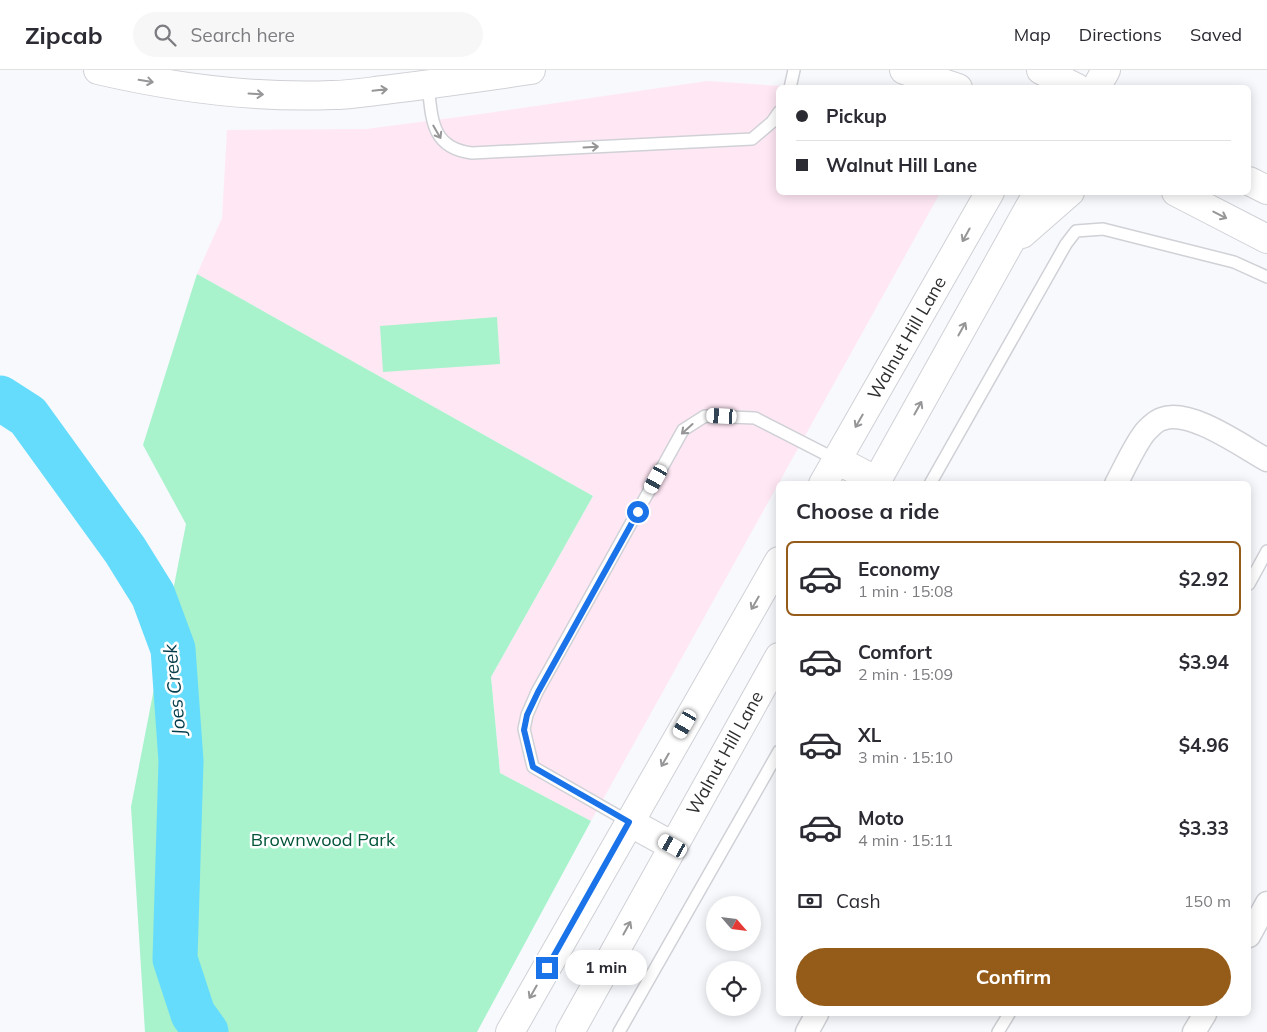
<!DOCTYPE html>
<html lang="en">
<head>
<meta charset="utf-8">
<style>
  body { margin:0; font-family:Mulish,sans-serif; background:#f7f7f7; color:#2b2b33; height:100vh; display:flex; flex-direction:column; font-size:19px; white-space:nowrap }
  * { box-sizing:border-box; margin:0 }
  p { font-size:16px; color:#7c7c81 }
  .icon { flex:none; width:28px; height:28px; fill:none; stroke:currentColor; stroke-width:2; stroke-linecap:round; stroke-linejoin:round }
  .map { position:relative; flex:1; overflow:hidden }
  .details { position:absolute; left:776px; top:411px; width:475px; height:535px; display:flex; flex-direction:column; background:#fff; border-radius:8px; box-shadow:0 2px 12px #0003 }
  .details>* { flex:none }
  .guide { position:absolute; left:776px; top:15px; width:475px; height:110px; border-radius:8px; box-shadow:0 2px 12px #0003; display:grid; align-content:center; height:110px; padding:0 20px; background:#fff }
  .needle { width:32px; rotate:118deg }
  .controls { position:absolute; left:706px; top:826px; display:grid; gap:10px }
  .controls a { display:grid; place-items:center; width:55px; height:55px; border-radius:50%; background:#fff; box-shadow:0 2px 12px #0003; font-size:25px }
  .end { position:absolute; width:22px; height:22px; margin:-11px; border:6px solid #1a73e8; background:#fff; box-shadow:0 0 0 2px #fff }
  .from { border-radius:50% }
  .bubble { position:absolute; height:35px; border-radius:18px; background:#fff; box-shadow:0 2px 12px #0003; font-size:16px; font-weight:700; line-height:35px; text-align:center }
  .car { position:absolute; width:15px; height:30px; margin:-15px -8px; border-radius:6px; box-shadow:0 0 4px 1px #0007; background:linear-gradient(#fff 24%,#345 0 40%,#fff 0 76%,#345 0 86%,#fff 0) }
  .guide b { display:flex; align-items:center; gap:18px; height:48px; font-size:19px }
  .guide b+b { border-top:1px solid #e1e1e2 }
  .guide i { width:12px; height:12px; background:#2b2b33 }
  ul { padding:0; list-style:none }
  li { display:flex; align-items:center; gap:15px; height:75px; margin:0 10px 8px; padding:0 10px; border:2px solid transparent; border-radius:8px }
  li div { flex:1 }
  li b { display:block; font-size:19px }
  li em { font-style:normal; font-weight:700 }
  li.selected { border-color:#955b19 }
  li>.icon { width:45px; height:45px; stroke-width:1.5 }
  h2 { padding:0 20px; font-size:22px; line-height:60px }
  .pay { display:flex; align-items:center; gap:12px; height:55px; padding:0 20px; font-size:19px }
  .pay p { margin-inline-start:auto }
  .primary-button { display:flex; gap:10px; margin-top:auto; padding:10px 20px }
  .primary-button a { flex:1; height:58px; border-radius:30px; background:#955b19; color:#fff; font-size:20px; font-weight:700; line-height:58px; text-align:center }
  header { display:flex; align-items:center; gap:30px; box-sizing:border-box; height:70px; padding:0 25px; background:#fff; border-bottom:1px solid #e1e1e2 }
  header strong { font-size:24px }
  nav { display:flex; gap:28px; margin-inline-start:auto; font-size:18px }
  .search { width:350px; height:45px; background:#f7f7f7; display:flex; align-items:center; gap:12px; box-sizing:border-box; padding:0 18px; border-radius:28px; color:#7c7c81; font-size:19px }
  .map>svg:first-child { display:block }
  .education { fill:#ffe8f4 }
  .green { fill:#a8f2cc }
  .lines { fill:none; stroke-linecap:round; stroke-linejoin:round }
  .river { stroke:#65dcfc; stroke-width:45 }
  .lane-casing { stroke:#d0d1d6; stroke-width:14 }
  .street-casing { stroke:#d0d1d6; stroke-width:25 }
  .secondary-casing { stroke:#d0d1d6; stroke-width:30 }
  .lane { stroke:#fff; stroke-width:11 }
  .street { stroke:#fff; stroke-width:22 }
  .secondary { stroke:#fff; stroke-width:28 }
  .oneway { stroke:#969698 }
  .route { stroke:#1a73e8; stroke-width:6 }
  .labels { text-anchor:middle; stroke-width:5; stroke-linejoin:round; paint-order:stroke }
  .street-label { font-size:18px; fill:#2e2e30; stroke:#fff }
  .park-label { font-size:18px; fill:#035639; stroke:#fff }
  .water-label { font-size:19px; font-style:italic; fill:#033c4a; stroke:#fff }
</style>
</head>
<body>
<header>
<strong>Zipcab</strong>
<div class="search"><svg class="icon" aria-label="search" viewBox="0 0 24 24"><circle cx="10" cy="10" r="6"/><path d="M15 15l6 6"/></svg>Search here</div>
<nav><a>Map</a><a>Directions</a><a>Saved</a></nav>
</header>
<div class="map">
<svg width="1267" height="962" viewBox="0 0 1267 962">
  <rect width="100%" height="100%" fill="#f7f9fd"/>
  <path class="education" d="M707 11 796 17 779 18V122L940 123 591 751 500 703 491 607 593 426 197 204 222 148 227 60 366 59 481 44Z"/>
  <path class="green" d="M197 204 593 426 491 607 500 703 591 751 477 962H145L131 737 186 454 143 375Z
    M497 247 500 294 383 302 380 256Z"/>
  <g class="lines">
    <path class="river" d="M0 328 28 346 125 480 153 525 173 579 181 691 175 889 193 944 206 962"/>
    <g class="lane-casing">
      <path id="lane" d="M428 15C432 49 431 78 472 83L752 69 772 52 779 42
        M790 18 794 0
        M930 414 1066 174 1076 161 1103 159 1234 192 1267 207
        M1249 514 1267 481
        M629 752 533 697 524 659 527 645 537 622 683 360 705 346 755 348 837 390
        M619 962 779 681
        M998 962 1009 944"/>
    </g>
    <g class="street-casing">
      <path id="street" d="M1116 414C1123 401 1137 370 1147 360 1150 357 1157 350 1162 349 1190 338 1243 377 1267 390
        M1249 866 1267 833
        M807 962 817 944
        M1194 962 1205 944"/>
    </g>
    <g class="secondary-casing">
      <path id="secondary" d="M98 0C175 18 253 28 332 25 349 25 367 22 384 20 433 14 482 7 531 0
        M904 0 958 18
        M1041 0 1077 18
        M1096 18 1106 0
        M1249 111 1267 120
        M1176 122 1267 169
        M1022 164 1070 122
        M837 390 877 411
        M823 414 990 122
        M875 414 1038 122
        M629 752 673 776
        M510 962 779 491
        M570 962 779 587"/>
    </g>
    <use href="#lane" class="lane"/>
    <use href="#street" class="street"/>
    <use href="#secondary" class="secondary"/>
  </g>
  <defs><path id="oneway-shaft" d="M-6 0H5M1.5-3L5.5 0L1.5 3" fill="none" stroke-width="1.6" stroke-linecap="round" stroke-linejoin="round" transform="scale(1.25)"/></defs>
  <g class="oneway">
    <use href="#oneway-shaft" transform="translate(146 11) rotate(9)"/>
    <use href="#oneway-shaft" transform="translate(380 20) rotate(-6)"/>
    <use href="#oneway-shaft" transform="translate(256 24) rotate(4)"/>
    <use href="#oneway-shaft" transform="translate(437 62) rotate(60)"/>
    <use href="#oneway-shaft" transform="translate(591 77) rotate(-3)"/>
    <use href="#oneway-shaft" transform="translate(1220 145) rotate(27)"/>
    <use href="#oneway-shaft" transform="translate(966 165) rotate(119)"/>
    <use href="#oneway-shaft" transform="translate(962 259) rotate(-61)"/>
    <use href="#oneway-shaft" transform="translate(918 338) rotate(-61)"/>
    <use href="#oneway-shaft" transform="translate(859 351) rotate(120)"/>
    <use href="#oneway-shaft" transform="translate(687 359) rotate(138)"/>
    <use href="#oneway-shaft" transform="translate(755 533) rotate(120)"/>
    <use href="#oneway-shaft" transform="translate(665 690) rotate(120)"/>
    <use href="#oneway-shaft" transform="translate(627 858) rotate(-61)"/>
    <use href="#oneway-shaft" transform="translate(533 922) rotate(120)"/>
  </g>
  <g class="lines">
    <path class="route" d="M547 898 629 752 533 697 524 660 527 645 538 622 638 442"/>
  </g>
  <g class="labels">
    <g class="street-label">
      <text transform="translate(907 268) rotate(-60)" y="6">Walnut Hill Lane</text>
      <text transform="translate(725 683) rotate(-61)" y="6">Walnut Hill Lane</text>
    </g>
    <g class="park-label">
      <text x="323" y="776">Brownwood Park</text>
    </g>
    <g class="water-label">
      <text transform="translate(174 620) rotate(-96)" y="7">Joes Creek</text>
    </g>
  </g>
</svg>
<div class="controls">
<a><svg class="needle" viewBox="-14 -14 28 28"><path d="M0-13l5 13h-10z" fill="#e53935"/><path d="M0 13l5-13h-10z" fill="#7c7c81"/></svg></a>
<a><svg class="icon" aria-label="locate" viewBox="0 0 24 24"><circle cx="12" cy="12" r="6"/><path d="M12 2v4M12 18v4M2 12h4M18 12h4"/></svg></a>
</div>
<i class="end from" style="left:638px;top:442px"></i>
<i class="end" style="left:547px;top:898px"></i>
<div class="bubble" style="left:565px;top:880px;width:82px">1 min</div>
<i class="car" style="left:722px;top:346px;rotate:273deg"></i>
<i class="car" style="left:656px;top:409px;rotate:209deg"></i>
<i class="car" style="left:685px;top:654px;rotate:210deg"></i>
<i class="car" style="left:673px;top:776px;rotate:299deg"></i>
<div class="guide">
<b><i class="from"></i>Pickup</b>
<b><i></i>Walnut Hill Lane</b>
</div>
<section class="details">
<h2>Choose a ride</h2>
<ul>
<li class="selected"><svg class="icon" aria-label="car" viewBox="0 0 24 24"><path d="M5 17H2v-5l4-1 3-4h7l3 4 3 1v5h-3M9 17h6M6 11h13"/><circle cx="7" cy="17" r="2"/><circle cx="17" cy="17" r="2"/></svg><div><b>Economy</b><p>1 min · 15:08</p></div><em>$2.92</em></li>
<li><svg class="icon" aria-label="car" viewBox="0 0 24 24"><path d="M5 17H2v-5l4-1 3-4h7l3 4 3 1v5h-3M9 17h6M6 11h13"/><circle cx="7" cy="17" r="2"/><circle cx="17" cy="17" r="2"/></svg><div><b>Comfort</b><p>2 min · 15:09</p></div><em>$3.94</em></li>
<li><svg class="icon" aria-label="car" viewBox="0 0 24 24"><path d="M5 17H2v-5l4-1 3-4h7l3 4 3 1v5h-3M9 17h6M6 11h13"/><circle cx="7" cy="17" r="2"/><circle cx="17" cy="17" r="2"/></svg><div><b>XL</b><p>3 min · 15:10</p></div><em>$4.96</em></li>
<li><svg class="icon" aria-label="car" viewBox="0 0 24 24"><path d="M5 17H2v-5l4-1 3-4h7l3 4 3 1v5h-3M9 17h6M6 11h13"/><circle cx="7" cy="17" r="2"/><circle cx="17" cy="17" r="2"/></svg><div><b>Moto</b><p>4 min · 15:11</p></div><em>$3.33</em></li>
</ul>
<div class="pay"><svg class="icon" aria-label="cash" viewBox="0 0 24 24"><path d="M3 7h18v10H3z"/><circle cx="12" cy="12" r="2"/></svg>Cash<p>150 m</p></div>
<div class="primary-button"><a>Confirm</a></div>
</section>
</div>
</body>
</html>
